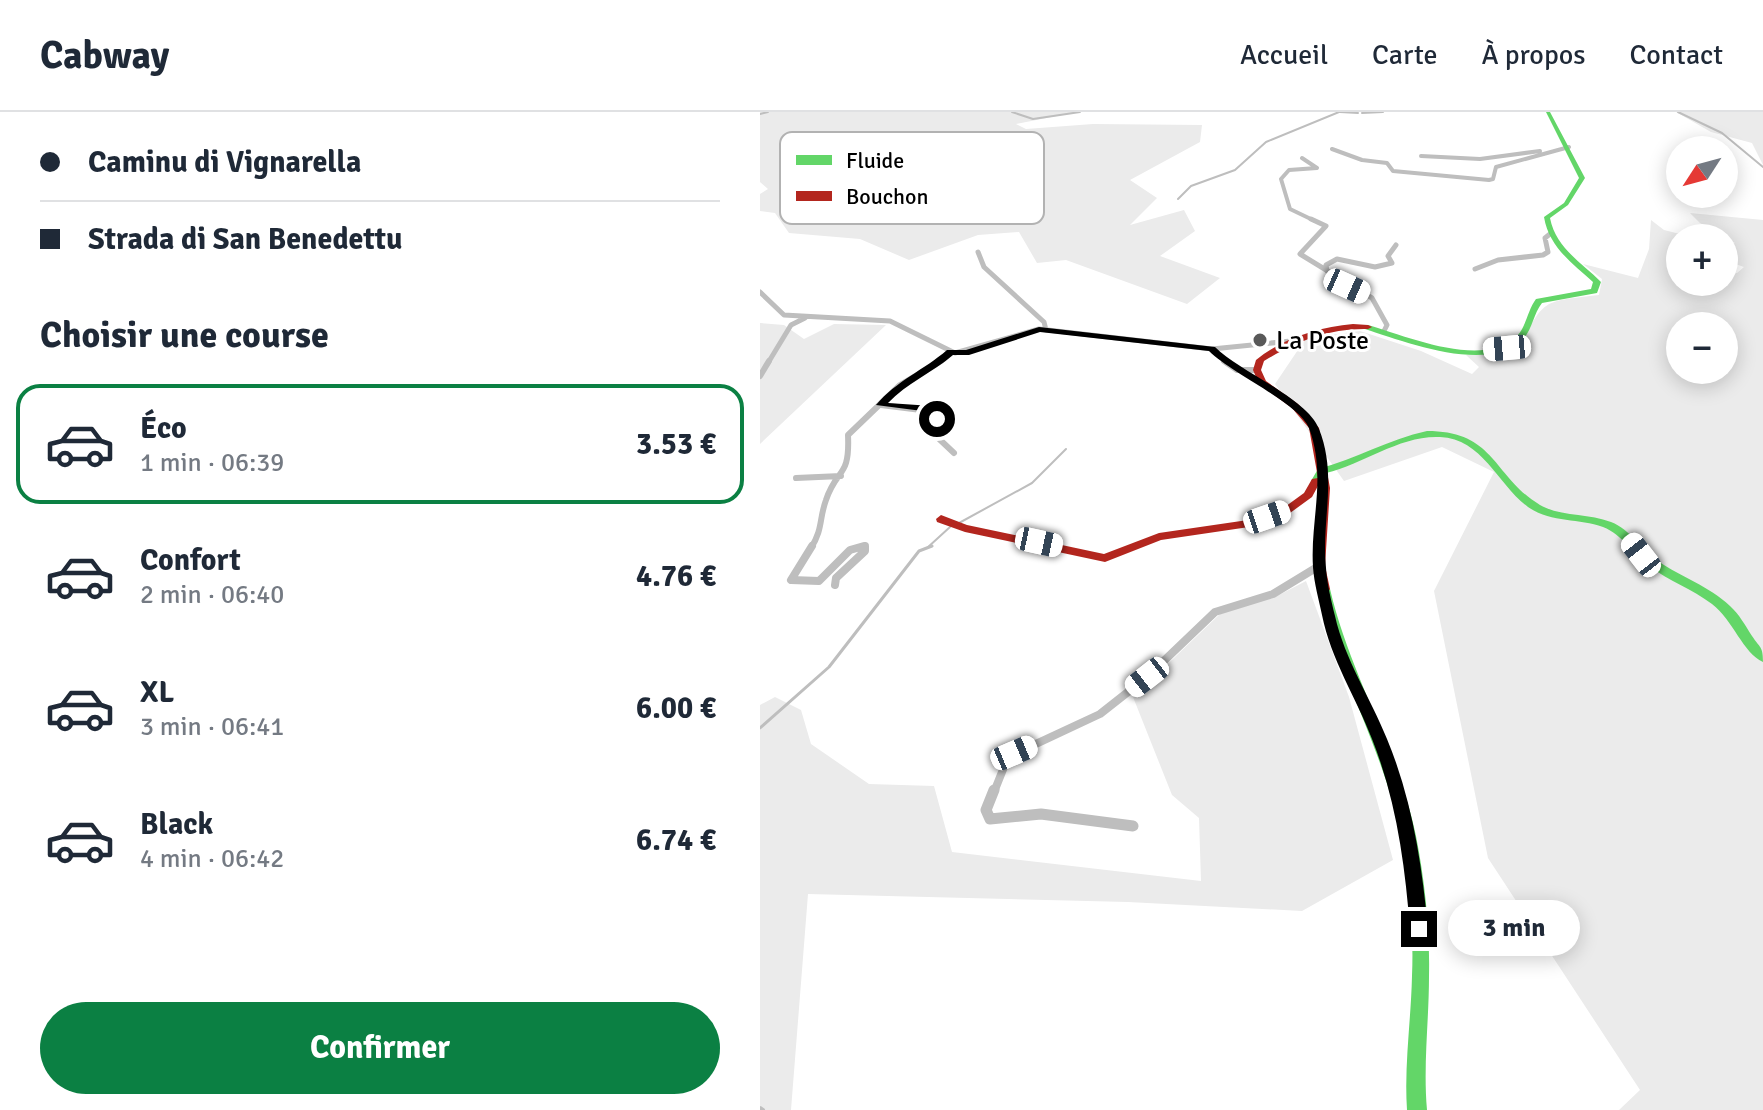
<!DOCTYPE html>
<html lang="fr">
<head>
<meta charset="utf-8">
<style>
  body { margin:0; font-family:Signika,sans-serif; background:#f2f2f3; color:#1f2937; height:100vh; display:flex; flex-direction:column; font-size:30px; white-space:nowrap }
  * { box-sizing:border-box; margin:0 }
  p { font-size:26px; color:#747a83 }
  .icon { flex:none; width:44px; height:44px; fill:none; stroke:currentColor; stroke-width:2; stroke-linecap:round; stroke-linejoin:round }
  .map { position:relative; flex:1; overflow:hidden }
  .side { display:flex; flex-direction:column; background:#fff; width:760px }
  .side>* { flex:none }
  .guide { display:grid; align-content:center; height:176px; padding:0 40px; background:#fff }
  .needle { width:52px; rotate:234deg }
  .fabs { position:absolute; left:906px; top:24px; display:grid; gap:16px }
  .fabs a { display:grid; place-items:center; width:72px; height:72px; border-radius:50%; background:#fff; box-shadow:0 4px 20px #0003; font-size:40px }
  .end { position:absolute; width:36px; height:36px; margin:-18px; border:10px solid #000; background:#fff; box-shadow:0 0 0 4px #fff }
  .from { border-radius:50% }
  .bubble { position:absolute; height:56px; border-radius:28px; background:#fff; box-shadow:0 4px 20px #0003; font-size:26px; font-weight:800; line-height:56px; text-align:center }
  .car { position:absolute; width:24px; height:48px; margin:-24px -12px; border-radius:10px; box-shadow:0 0 6px 2px #0007; background:linear-gradient(#fff 24%,#345 0 40%,#fff 0 76%,#345 0 86%,#fff 0) }
  .guide b { display:flex; align-items:center; gap:28px; height:76px; font-size:30px }
  .guide b+b { border-top:2px solid #e0e1e3 }
  .guide i { width:20px; height:20px; background:#1f2937 }
  ul { padding:0; list-style:none }
  li { display:flex; align-items:center; gap:24px; height:120px; margin:0 16px 12px; padding:0 24px; border:4px solid transparent; border-radius:24px }
  li div { flex:1 }
  li b { display:block; font-size:30px }
  li em { font-style:normal; font-weight:800 }
  li.current { border-color:#0b8043 }
  li>.icon { width:72px; height:72px; stroke-width:1.5 }
  h2 { padding:0 40px; font-size:36px; line-height:96px }
  .button { display:flex; gap:16px; margin-top:auto; padding:16px 40px }
  .button a { flex:1; height:92px; border-radius:48px; background:#0b8043; color:#fff; font-size:32px; font-weight:800; line-height:92px; text-align:center }
  header { display:flex; align-items:center; gap:48px; box-sizing:border-box; height:112px; padding:0 40px; background:#fff; border-bottom:2px solid #e0e1e3 }
  header strong { font-size:38px }
  nav { display:flex; gap:44px; margin-inline-start:auto; font-size:28px }
  main { display:flex; flex:1; min-height:0 }
  .map>svg:first-child { display:block }
  .green { fill:#ebebeb; fill-rule:evenodd }
  .lines { fill:none; stroke-linecap:round; stroke-linejoin:round }
  .stream-far2 { stroke:#bebebe; stroke-width:2 }
  .stream-far1 { stroke:#bebebe; stroke-width:3 }
  .stream { stroke:#bebebe; stroke-width:4 }
  .street-far4 { stroke:#bebebe; stroke-width:4 }
  .street-far3 { stroke:#bebebe; stroke-width:5 }
  .street-far2 { stroke:#bebebe; stroke-width:6 }
  .street-far1 { stroke:#bebebe; stroke-width:8 }
  .street { stroke:#bebebe; stroke-width:11 }
  .fast { fill:#63d668; fill-rule:evenodd }
  .jam { fill:#b3261e; fill-rule:evenodd }
  .route { fill:#000 }
  .poi-dot { fill:#595959; stroke:#fff; stroke-width:3 }
  .labels { text-anchor:middle; stroke-width:6; stroke-linejoin:round; paint-order:stroke }
  .far-poi-label { font-size:26px; fill:#000; stroke:#fff; text-anchor:start }
  .key { fill:#fff; stroke:#b2b2b2; stroke-width:2 }
  .key-label { font-size:22px; fill:#000 }
</style>
</head>
<body>
<header>
<strong>Cabway</strong>
<nav><a>Accueil</a><a>Carte</a><a>À propos</a><a>Contact</a></nav>
</header>
<main>
<section class="side">
<div class="guide">
<b><i class="from"></i>Caminu di Vignarella</b>
<b><i></i>Strada di San Benedettu</b>
</div>
<h2>Choisir une course</h2>
<ul>
<li class="current"><svg class="icon" aria-label="car" viewBox="0 0 24 24"><path d="M5 17H2v-5l4-1 3-4h7l3 4 3 1v5h-3M9 17h6M6 11h13"/><circle cx="7" cy="17" r="2"/><circle cx="17" cy="17" r="2"/></svg><div><b>Éco</b><p>1 min · 06:39</p></div><em>3.53 €</em></li>
<li><svg class="icon" aria-label="car" viewBox="0 0 24 24"><path d="M5 17H2v-5l4-1 3-4h7l3 4 3 1v5h-3M9 17h6M6 11h13"/><circle cx="7" cy="17" r="2"/><circle cx="17" cy="17" r="2"/></svg><div><b>Confort</b><p>2 min · 06:40</p></div><em>4.76 €</em></li>
<li><svg class="icon" aria-label="car" viewBox="0 0 24 24"><path d="M5 17H2v-5l4-1 3-4h7l3 4 3 1v5h-3M9 17h6M6 11h13"/><circle cx="7" cy="17" r="2"/><circle cx="17" cy="17" r="2"/></svg><div><b>XL</b><p>3 min · 06:41</p></div><em>6.00 €</em></li>
<li><svg class="icon" aria-label="car" viewBox="0 0 24 24"><path d="M5 17H2v-5l4-1 3-4h7l3 4 3 1v5h-3M9 17h6M6 11h13"/><circle cx="7" cy="17" r="2"/><circle cx="17" cy="17" r="2"/></svg><div><b>Black</b><p>4 min · 06:42</p></div><em>6.74 €</em></li>
</ul>
<div class="button"><a>Confirmer</a></div>
</section>
<div class="map">
<svg width="1003" height="998" viewBox="0 0 1003 998">
  <rect width="100%" height="100%" fill="#fff"/>
  <path class="green" d="M0 0H317L256 12 266 17 333 12 442 13 440 30 370 68 397 86 370 113 424 98 435 119 400 144 460 166 427 192 306 148 277 151 259 120 218 123 149 148 100 127 29 121 15 101 0 99V82L8 77 0 70Z
    M916 0H1003V53L992 31 951 20Z
    M930 101 1003 108V998H859L880 978 728 746 674 479 734 360 682 335 584 369 515 272 546 226 600 219 661 239 712 262 719 255 706 243 759 236C785 185 783 190 839 183L842 167 823 152 878 166 889 137 891 108 904 118 932 125 920 126V170H964V159L977 161 984 155 964 148V135L975 131 940 111ZM920 214H964V258H920Z
    M0 211 24 213 44 227 74 212 126 213 0 332Z
    M546 469 589 585 633 748 542 799 368 790 48 782 31 998H0V593L15 585 41 598 51 632 109 672 174 674 192 740 441 769 439 706 412 683 373 585 460 502 519 483Z"/>
  <g class="lines">
    <path class="stream-far2" d="M252 0 273 7 320 0
      M580 0 598 1
      M918 0 962 21 1003 55
      M602 1 623 0
      M0 2 8 0
      M418 87 431 74 475 58 506 30 579 0
      M199 411 272 371 306 337
      M167 436 190 415"/>
    <path class="stream-far1" d="M0 616 69 555 159 439 172 434"/>
    <path class="stream" d="M0 996 3 998"/>
    <path class="street-far4" d="M572 37 602 48 627 51 633 59 729 68 733 67 736 55 809 35
      M661 44 720 47 780 39
      M542 46 557 56 529 58 521 67 530 97 555 109"/>
    <path class="street-far3" d="M551 107 566 114 540 142 612 186 627 213 624 219
      M218 140 224 155 284 210 286 218
      M715 157 738 148 783 143 788 140 785 126 790 122
      M567 159 566 153 577 147 615 155 632 151 628 144 636 133
      M0 180 24 203 130 209 195 241 279 217 452 237 531 229
      M453 237 467 251
      M8 251 31 213 45 206
      M178 251 191 240"/>
    <path class="street-far2" d="M464 249 477 258H497
      M0 264 9 249
      M121 293 177 300 176 324 194 341
      M36 366 81 364
      M51 436C63 417 59 407 66 388 77 355 90 367 88 323L140 273 181 249
      M96 436H105"/>
    <path class="street-far1" d="M52 434 31 468 59 469 90 438 104 434
      M75 473 76 466 105 439V434
      M234 680 248 645 340 602 387 565 455 500 513 482 559 454"/>
    <path class="street" d="M234 678 226 698 230 707 281 702 373 714"/>
    <path class="fast" d="M786 0H790L825 66 808 93 790 106C796 136 820 149 841 170L837 181 782 191C773 202 772 220 761 229 725 261 645 230 605 217V213H608C646 224 720 256 755 226 766 217 767 199 776 187L831 177 833 170C812 151 789 135 784 105L804 91 819 66Z
      M667 319C736 319 733 365 780 393 801 405 828 401 851 410 871 418 881 437 898 449 921 465 949 474 970 494 979 502 985 513 992 524 1000 536 1003 534 1003 550 983 541 973 508 952 492 932 477 909 469 889 454 873 442 863 423 843 415 819 406 791 411 768 395 738 373 723 327 680 325 640 323 604 352 566 361L560 371 556 372 551 369 558 357C596 347 629 327 667 319Z
      M564 473 570 477C590 563 638 638 656 724 665 770 670 817 669 864 669 909 663 953 667 998H647C644 953 651 909 652 864 654 818 649 771 641 725 624 638 578 563 558 477Z"/>
    <path class="jam" d="M593 212 608 213 612 215 608 217C569 216 537 229 504 249L501 258 506 269 538 292 559 316 570 376 565 454 570 477 568 480H560L553 454 559 372 552 385 530 401 489 415 401 428 345 450 205 420 177 410 176 407 181 403 207 413 344 442 399 421 488 408 522 397 544 381 552 367 558 366 549 316 532 296 499 272 493 258 496 248C523 226 559 215 593 212Z"/>
  </g>
  <path class="route" d="M279 215 455 235C480 260 547 286 559 317 578 365 561 408 566 456 567 471 571 488 575 504 585 548 610 585 627 627 652 687 662 752 668 817L665 823 659 826 650 817C645 752 636 687 612 627 596 585 571 548 562 503 559 488 554 471 553 455 550 408 567 365 549 316 539 291 472 262 449 239L280 220 209 243H193C172 261 147 271 128 291L172 294 182 300 180 309H173L170 300 116 293C136 269 164 258 187 238H206Z"/>
  <circle class="poi-dot" cx="500" cy="228" r="8"/>
  <g class="labels">
    <g class="far-poi-label">
      <text x="516" y="237">La Poste</text>
    </g>
  </g>
  <rect x="20" y="20" width="264" height="92" rx="12" class="key"/>
  <rect x="36" y="43" width="36" height="10" fill="#63d668"/>
  <rect x="36" y="79" width="36" height="10" fill="#b3261e"/>
  <g class="key-label">
    <text x="86" y="56">Fluide</text>
    <text x="86" y="92">Bouchon</text>
  </g>
</svg>
<div class="fabs">
<a><svg class="needle" viewBox="-14 -14 28 28"><path d="M0-13l5 13h-10z" fill="#e53935"/><path d="M0 13l5-13h-10z" fill="#747a83"/></svg></a>
<a>+</a>
<a>−</a>
</div>
<i class="end from" style="left:177px;top:307px"></i>
<i class="end" style="left:659px;top:817px"></i>
<div class="bubble" style="left:688px;top:788px;width:132px">3 min</div>
<i class="car" style="left:587px;top:174px;rotate:114deg"></i>
<i class="car" style="left:747px;top:236px;rotate:265deg"></i>
<i class="car" style="left:507px;top:405px;rotate:71deg"></i>
<i class="car" style="left:279px;top:430px;rotate:102deg"></i>
<i class="car" style="left:881px;top:443px;rotate:322deg"></i>
<i class="car" style="left:387px;top:565px;rotate:232deg"></i>
<i class="car" style="left:254px;top:641px;rotate:67deg"></i>
</div>
</main>
</body>
</html>
